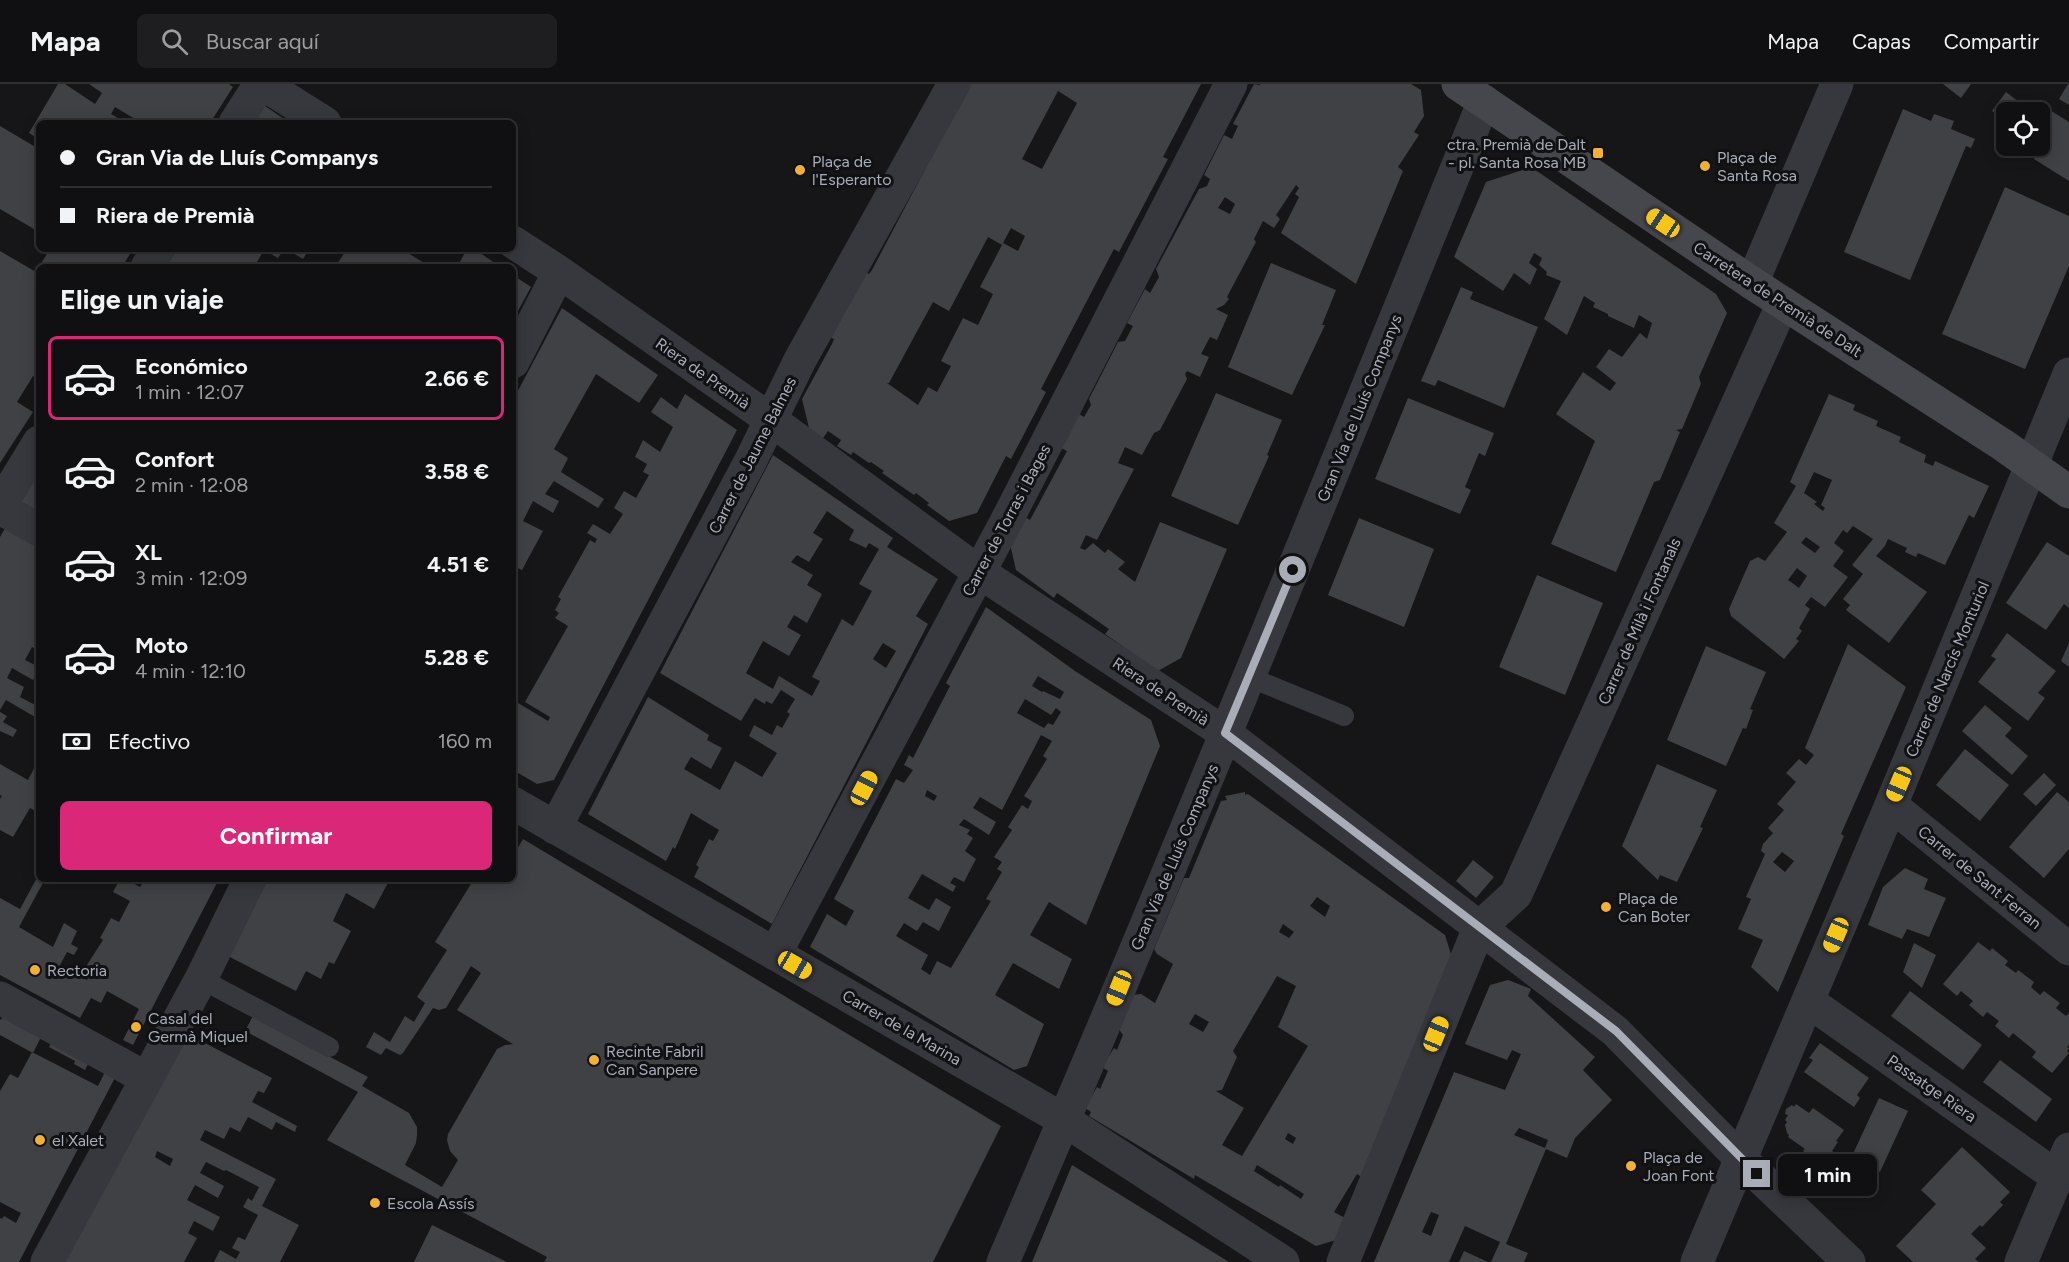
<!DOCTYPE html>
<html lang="es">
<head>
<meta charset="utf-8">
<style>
  body { margin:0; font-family:Figtree,sans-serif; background:#1e1e20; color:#f1f3f6; height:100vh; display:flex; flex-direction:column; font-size:22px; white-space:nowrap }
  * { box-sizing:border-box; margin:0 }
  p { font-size:20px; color:#9c9d9f }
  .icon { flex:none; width:33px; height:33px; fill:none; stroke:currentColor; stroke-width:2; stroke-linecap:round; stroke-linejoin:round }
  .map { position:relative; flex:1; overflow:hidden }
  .panel { position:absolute; left:36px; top:180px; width:480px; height:618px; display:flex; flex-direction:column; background:#101012; border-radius:9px; box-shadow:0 3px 15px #0003,0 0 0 2px #303032 }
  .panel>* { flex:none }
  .top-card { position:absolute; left:36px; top:36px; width:480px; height:132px; border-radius:9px; box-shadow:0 3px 15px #0003,0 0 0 2px #303032; display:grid; align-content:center; height:132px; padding:0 24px; background:#101012 }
  .controls { position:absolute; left:1996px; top:18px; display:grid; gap:12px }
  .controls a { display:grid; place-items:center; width:54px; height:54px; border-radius:9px; background:#101012; box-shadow:0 3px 15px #0003,0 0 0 2px #303032; font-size:30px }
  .end { position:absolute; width:27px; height:27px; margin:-14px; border:8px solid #a8adb8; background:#111; box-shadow:0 0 0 3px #111 }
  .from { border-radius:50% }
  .bubble { position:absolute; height:42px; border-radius:9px; background:#101012; box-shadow:0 3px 15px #0003,0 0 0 2px #303032; font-size:20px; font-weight:700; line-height:42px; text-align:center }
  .car { position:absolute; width:18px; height:36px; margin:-18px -9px; border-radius:8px; box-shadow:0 0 4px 2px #0007; background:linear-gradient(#f5c518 24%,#345 0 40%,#f5c518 0 76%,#345 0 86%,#f5c518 0) }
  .top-card b { display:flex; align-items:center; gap:21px; height:57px; font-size:22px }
  .top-card b+b { border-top:2px solid #303032 }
  .top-card i { width:15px; height:15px; background:#f1f3f6 }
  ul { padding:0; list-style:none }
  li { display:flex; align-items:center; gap:18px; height:84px; margin:0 12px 9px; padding:0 12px; border:3px solid transparent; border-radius:9px }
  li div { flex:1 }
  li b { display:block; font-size:22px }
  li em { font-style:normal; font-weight:700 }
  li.on { border-color:#db2777 }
  li>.icon { width:54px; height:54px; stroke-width:1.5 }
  h2 { padding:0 24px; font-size:27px; line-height:72px }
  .pay { display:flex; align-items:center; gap:15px; height:66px; padding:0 24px; font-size:22px }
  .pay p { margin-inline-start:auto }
  .action { display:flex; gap:12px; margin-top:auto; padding:12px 24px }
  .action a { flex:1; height:69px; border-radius:9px; background:#db2777; color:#fff; font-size:24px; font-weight:700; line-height:69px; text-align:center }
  header { display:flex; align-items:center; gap:36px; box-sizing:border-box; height:84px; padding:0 30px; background:#101012; border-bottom:2px solid #303032 }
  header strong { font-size:28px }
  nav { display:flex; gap:33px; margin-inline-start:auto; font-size:21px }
  .search { width:420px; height:54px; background:#1e1e20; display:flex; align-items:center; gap:15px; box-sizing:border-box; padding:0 21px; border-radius:9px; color:#9c9d9f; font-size:22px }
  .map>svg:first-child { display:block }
  .building { fill:#404145; fill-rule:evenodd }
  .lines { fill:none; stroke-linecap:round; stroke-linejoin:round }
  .lane { stroke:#37383d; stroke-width:20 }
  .street { stroke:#37383d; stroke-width:33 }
  .secondary { stroke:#45474d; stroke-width:33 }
  .route { stroke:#a8adb8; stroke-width:8 }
  .poi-dot { fill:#f2b134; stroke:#111113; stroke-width:2 }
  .labels { text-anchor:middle; stroke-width:6; stroke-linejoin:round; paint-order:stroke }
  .poi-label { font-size:16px; fill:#a8adb8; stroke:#111113; text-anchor:start }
  .street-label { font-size:16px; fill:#a8adb8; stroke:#111113 }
</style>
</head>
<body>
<header>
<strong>Mapa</strong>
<div class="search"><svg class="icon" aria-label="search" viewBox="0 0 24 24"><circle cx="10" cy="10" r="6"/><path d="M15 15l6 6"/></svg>Buscar aquí</div>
<nav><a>Mapa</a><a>Capas</a><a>Compartir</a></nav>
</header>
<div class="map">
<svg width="2069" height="1178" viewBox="0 0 2069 1178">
  <rect width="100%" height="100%" fill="#161618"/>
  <path class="building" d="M58 0H65L95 20 102 9 89 0H229L233 3 210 39H133L135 35 115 23 111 30 127 39H39V55L29 49Z
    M970 0H1201L1163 73 1168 75 1119 168 1114 165 1041 305 1046 308 1011 375 1006 372 977 429 949 437 927 421 929 419 916 409 914 411 882 389 884 387 871 378 869 379 853 368 851 371 837 362 841 356 828 347 823 354 809 344 802 315 832 260 834 255 831 254 865 188 869 190 872 186ZM1058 7 1077 19 1042 85 1022 75ZM1011 144 1025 152 1018 167 1003 159ZM988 153 1002 161 980 203 993 210 978 241 963 234 941 277 951 282 937 308 928 303 918 321 887 299H889L933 218 949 227Z
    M1254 0 1260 1V0H1411L1421 6 1424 32 1414 48 1419 51 1398 83 1403 87 1356 200 1281 149 1299 113 1295 110 1299 104 1296 101 1276 131 1280 135 1274 144 1263 137 1254 155 1256 158 1227 213 1229 215 1224 221 1216 225 1228 231 1217 256 1210 253 1201 270 1209 273 1200 293 1187 287 1185 290 1187 295 1160 346 1154 349 1142 371 1125 363 1118 379 1134 385 1097 456 1086 451 1080 464 1085 466 1093 459 1105 469 1108 465 1125 478 1118 485 1135 498 1160 438 1227 465 1181 574 1158 587 1105 550 1109 545 1057 509 1054 514 1016 486 1010 460 1025 433 1030 436 1067 367 1061 364 1079 330 1084 333 1091 321 1089 315 1118 258 1125 257 1133 242 1127 239 1145 205 1150 209 1159 193 1156 185 1199 105 1207 102 1210 95 1204 91 1224 51 1232 55 1238 42 1233 40ZM1225 113 1235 120 1230 130 1218 124Z
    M1943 0H1971L1961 14Z
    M2068 0H2069V21L2059 15Z
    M2006 8 2023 21 2018 28H2007V37L1992 27Z
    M2037 18 2069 38V97L2034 75 2035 72 2020 62H2040V28H2030Z
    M265 22 290 39H254Z
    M1903 25 1931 37 1934 30 1954 37 1951 45 1975 55 1971 64 1966 62 1910 196 1844 168Z
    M0 42 39 65V148L0 125Z
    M1531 83 1716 210 1727 229 1699 293 1701 300 1682 345 1676 346 1680 348 1660 396 1654 398 1616 488 1551 460 1595 357 1556 330 1583 288 1610 307 1616 299 1596 283 1609 265 1622 273 1640 249 1647 255 1652 239 1639 231 1634 244 1608 232V230L1593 223 1595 219 1584 212 1567 251 1544 235 1561 197 1546 191 1547 188 1539 181 1542 174 1534 169 1529 179 1537 185 1530 201 1514 189 1503 207 1454 173 1486 98Z
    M2005 103 2069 132V182L2025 285 1942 250Z
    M50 165H133L122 183H39Z
    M177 165H284L278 174 264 166 254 183H166Z
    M295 165H309L303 175 293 169Z
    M341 165H401L431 183H367L360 178 356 183H335L345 168Z
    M467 165H474L501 183H457Z
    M0 167 36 188 39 183V296L33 292 17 318 33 328 0 379Z
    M1271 179 1336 206 1322 241H1325L1292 311 1228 283Z
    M513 191 531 203 513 236Z
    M1461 203 1473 208 1470 215 1538 243 1504 324 1438 296 1435 302 1421 297Z
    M562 224 658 291 639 319 596 290 554 365 568 374 561 388 604 415 598 424 554 397 545 410 559 417 553 429 533 417 523 437 543 447 522 486 513 482V404L516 406 518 402 513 399V316Z
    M1216 309 1282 336 1267 371 1269 372 1238 441 1171 412Z
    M685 310 737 346 554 696 537 700 513 686V616L548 637 550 633 525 618 568 542 555 534 559 529 555 526 561 515 558 513 590 456 595 459 597 455 587 449 593 440 610 450 623 430 614 424 624 407 636 414 649 391 643 388 647 380 635 373 643 356 660 368 673 343 651 328 661 313 677 325Z
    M1829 310 1855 321 1853 326 1878 337 1876 342 1901 353 1899 358 1926 371 1924 378 1933 382 1935 377 1989 402 1974 434 1969 431 1945 481 1918 469 1916 473 1905 468 1907 464 1888 455 1885 462 1876 472 1927 508 1889 559 1846 526 1850 521 1843 515 1863 490 1852 481 1873 455 1853 442 1847 449 1843 446 1834 459 1844 467 1833 482 1848 493 1825 523 1811 513 1805 521 1810 525 1799 544 1802 547 1796 555 1799 557 1784 575 1731 532 1729 525 1750 477 1758 473 1765 477 1787 448 1774 439 1796 402 1790 398ZM1814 388 1832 396 1821 421 1825 424 1823 427 1814 420 1817 418 1804 409ZM1806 453 1820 463 1815 469 1801 459ZM1797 484 1807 492 1799 504 1788 496Z
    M1408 314 1494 349 1485 372 1479 369 1465 403 1471 406 1460 430 1375 395Z
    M773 371 893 454 887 463 938 495 916 532 928 540 772 840 694 793 699 783 696 781 709 755 713 757 719 746 704 737 691 729 675 765 673 763 666 777 588 730 648 613 709 651 707 656 722 664 711 685 691 673 684 685 720 706 735 677 762 693 777 669 749 652 754 641 772 651 777 641 782 644 790 630 787 628 795 615 781 606 772 620 766 617 765 620 755 614 741 637 660 589ZM827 427 854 446 849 456 866 464 869 459 879 465 859 500 872 507 853 542 842 535 812 593 820 597 812 612 779 592 773 605 746 589 763 557 789 572 801 551 787 543 794 531 807 539 822 510 807 501 813 491 791 478 797 471 809 478 823 455 813 449ZM883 559 896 567 886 584 873 575Z
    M39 388V437L17 425Z
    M1359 434 1434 465 1404 543 1328 511Z
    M7 441 39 460V567L32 563 25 576 39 583V585L33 596 12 584 7 594 24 603 20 613 39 623 35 633 6 616 0 626V453Z
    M2047 458 2069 472V524L2064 520 2046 546 2006 519Z
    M1537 491 1603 519 1565 611 1499 583Z
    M986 523 1075 587 1151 636 1160 662 1086 841 1049 818 1030 851 1072 875 1059 905 1013 879 995 911 1044 940 1027 982 1014 986 810 863 827 830 846 842 854 827 834 815 896 695 904 699 913 686 904 681 909 671 913 674 950 602 946 599ZM1038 592 1064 608 1060 615 1043 607 1042 608 1032 602ZM1025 615 1051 631 1056 624 1061 628 1053 641 1048 639 1044 644 1017 629ZM1041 651 1052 657 1043 672 1047 675 1024 712 1032 717 1028 725 1022 721 1008 743 1012 746 994 773 1002 778 997 785 1002 788 986 815 991 817 951 884 937 877 930 891 921 885 928 871 896 852 904 839 917 847 923 838 939 847 951 823 936 814 929 826 908 814 922 790 953 808 956 802 950 799 954 793 964 798 976 775 965 767 973 754 967 750 970 746 959 741 964 735 989 751 996 738 973 724 980 713 1002 726ZM927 706 937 712 934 717 925 712Z
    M2007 549 2056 587 2038 609 2045 614 2028 637 1978 598 1996 575 1991 572Z
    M2069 559V583L2061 577Z
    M1848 560 1906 603 1841 750 1844 752 1778 908 1751 883 1763 856 1738 845 1751 815 1746 813 1765 770 1761 767 1763 760 1773 749 1768 744 1784 726 1777 720 1796 698 1786 689 1799 675 1806 681 1814 671 1805 664ZM1782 768 1794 777 1785 788 1773 778Z
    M1706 562 1766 588 1750 625 1753 626 1746 645 1743 644 1726 682 1667 656Z
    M1985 621 2012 644 2005 652 2028 672 2012 691 1962 647Z
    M0 628 7 632 3 638 17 646 13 653 0 647Z
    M1965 665 2009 701 1980 737 1936 701Z
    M39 675V729L30 724 13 753 0 746V715L2 712 0 711V680L28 696Z
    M1657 680 1717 706 1700 743 1703 744 1677 798 1660 791 1658 796 1622 762Z
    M2044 689 2056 701 2036 722 2023 710Z
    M1245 708V711L1248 710 1445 851 1453 877 1363 1094 1357 1090 1334 1128 1345 1134 1336 1156 1316 1162 1195 1091 1194 1095 1089 1032 1091 1028 1085 1024 1097 1003 1100 1005 1108 987 1102 983 1114 964 1117 966 1123 951 1118 944 1131 911 1141 910 1155 919 1173 880 1157 870 1154 865 1184 794H1189L1221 717 1227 716 1225 712ZM1317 813 1330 822 1325 833 1310 822ZM1283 840 1294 848 1289 854 1279 848ZM1277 892 1296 902 1278 943 1308 962 1242 1072 1222 1061 1244 1024 1216 1007 1222 1006 1237 973 1233 967ZM1195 930 1209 938 1203 948 1189 940ZM1288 1049 1296 1054 1293 1060 1285 1055ZM1257 1081 1304 1110 1301 1115 1280 1101 1279 1103 1254 1087Z
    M2057 708 2069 718V765L2044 794 2009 763Z
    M523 755 1001 1042 933 1178H544L547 1173 327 1056 358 1008 245 947 253 932 368 993 362 1002 409 1029 417 1043V1051L416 1059 405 1081 442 1103 458 1076 450 1067 447 1056 448 1050 497 965 505 961 513 960 457 926 481 889 471 882 446 924 439 926 433 924 403 969 400 971 386 964 381 971 366 963 374 948 390 958 405 932 414 938 425 919 417 913 447 866 435 858 474 795H490L496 799 499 795H513V772Z
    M1473 776 1494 793 1476 814 1456 797Z
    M1905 784 1928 795 1924 805 1946 814 1929 853 1907 845 1902 855 1868 841 1883 803Z
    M39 790V795H45L19 843 53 863 64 839 77 847 71 860 78 864 74 871 67 868 60 881 87 896 91 887 85 884 103 856 100 854 111 834 119 838 130 817 113 808 120 795H126L140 803 145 795H219L133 961 123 956 139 925 107 907 101 919 91 914 80 934 0 891V814L20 825Z
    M263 795H390L374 825 346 809 333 837 351 847 334 880 329 878 321 895 306 887 296 907 224 870Z
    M1978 858 1990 867 1992 864 2008 877 2005 881 2016 889 2018 886 2034 898 2031 903 2040 911 2044 907 2060 919 2056 924 2066 932 2069 929V961L2067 963 2069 965 2067 967 2069 969 2052 989 2032 973 2036 968 2013 949 2009 954 1995 942 1999 937 1987 928 1983 933 1969 921 1973 917 1961 907 1957 912 1943 900Z
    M1914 859 1936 871 1922 904 1903 888Z
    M1508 896 1531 905 1528 912 1595 973 1583 986 1612 1016 1575 1054 1567 1074 1546 1065 1506 1160 1528 1169 1524 1178H1491L1500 1158 1465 1142 1449 1178H1374L1454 988 1505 1006 1521 970 1512 966 1507 976 1465 960 1490 901ZM1519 1044 1548 1056 1545 1064 1514 1051ZM1431 1128 1439 1131 1431 1152 1422 1148Z
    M1910 907 1982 961 1963 986 1891 932Z
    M6 927 44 947 33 969 0 951V935L1 936Z
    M184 948 272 994 264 1009 258 1007 252 1018 297 1042 295 1048 276 1038 272 1046 248 1033 240 1048 230 1043 224 1055 205 1046 200 1056 276 1095 262 1122 299 1141 280 1178H214L220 1166 236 1175 240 1168 232 1164 238 1153 245 1156 258 1131 243 1123 248 1114 252 1117 259 1103 226 1086 224 1087 206 1078 200 1089 224 1102 218 1114 195 1101 187 1116 220 1133 213 1147 194 1137 188 1149 197 1154 184 1178H62ZM157 1067 173 1075 170 1082 155 1073Z
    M54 952 92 972 85 986 74 980 75 977 49 963Z
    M1820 959 1869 994 1857 1011 1860 1014 1854 1023 1804 988 1813 976 1809 974Z
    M32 968 98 1002 109 980 119 986 19 1178H0V1134L2 1135 4 1132 16 1139 21 1129 0 1118V1007L10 990 18 994Z
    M2000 976 2052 1015 2036 1038 1983 998Z
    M1879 1014 1908 1027 1880 1088 1851 1074Z
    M1796 1020 1809 1029 1813 1024 1844 1046 1836 1057 1838 1058 1832 1067 1834 1068 1823 1084 1803 1067 1805 1065 1788 1053 1789 1051 1787 1049 1785 1041 1787 1038 1785 1036 1788 1031 1785 1030 1786 1025 1792 1021 1794 1023Z
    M1962 1063 2010 1108 2000 1118 2003 1121 1982 1143 1980 1141 1971 1150 1986 1164 1975 1175 1979 1178H1913L1896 1162 1936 1120 1921 1106Z
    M1072 1081 1229 1178H1032Z
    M432 1141 507 1178H414Z
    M1464 1167 1488 1178H1459Z"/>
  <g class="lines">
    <path class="lane" d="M1249 593 1344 632
      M201 895 329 963"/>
    <path class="street" d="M263 0 325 39
      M235 39 260 0
      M513 158 559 188 771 336 979 488 1225 649 1615 947 1741 1075 1849 1178
      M147 183 158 165
      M1752 199 1837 0
      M513 278 559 188
      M0 422 39 358
      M0 424 39 446
      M513 719 1064 1036 1283 1178
      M1891 721 2069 865
      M555 744 751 376 800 276 954 0
      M775 870 1007 436 1231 0
      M0 914 146 994
      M1808 917 2056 1092
      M47 1178 201 895 250 795
      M1003 1178C1169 794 1326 405 1484 17
      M1343 1178 1479 844 1516 810 1783 219
      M1697 1178 1891 721 2069 290
      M2021 1178 2069 1065"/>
    <path class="secondary" d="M1458 0 1752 199 2003 361 2069 408"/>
  </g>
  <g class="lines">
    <path class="route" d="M1293 486 1225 649 1616 947 1757 1090"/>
  </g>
  <g class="poi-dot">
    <rect x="1592" y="63" width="12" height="12" rx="3"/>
    <circle cx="1705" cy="82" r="6"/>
    <circle cx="800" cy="86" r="6"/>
    <circle cx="1606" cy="823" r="6"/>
    <circle cx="35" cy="886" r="6"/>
    <circle cx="136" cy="943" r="6"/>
    <circle cx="594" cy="976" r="6"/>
    <circle cx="40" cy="1056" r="6"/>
    <circle cx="1631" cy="1082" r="6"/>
    <circle cx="375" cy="1119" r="6"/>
  </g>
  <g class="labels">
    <g class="poi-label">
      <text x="1586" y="66" text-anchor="end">ctra. Premià de Dalt<tspan x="1586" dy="18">- pl. Santa Rosa MB</tspan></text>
      <text x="1717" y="79">Plaça de<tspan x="1717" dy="18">Santa Rosa</tspan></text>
      <text x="812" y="83">Plaça de<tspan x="812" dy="18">l'Esperanto</tspan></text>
      <text x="1618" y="820">Plaça de<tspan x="1618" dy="18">Can Boter</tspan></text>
      <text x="47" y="892">Rectoria</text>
      <text x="148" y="940">Casal del<tspan x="148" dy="18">Germà Miquel</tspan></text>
      <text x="606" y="973">Recinte Fabril<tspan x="606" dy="18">Can Sanpere</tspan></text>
      <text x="52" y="1062">el Xalet</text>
      <text x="1643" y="1079">Plaça de<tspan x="1643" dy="18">Joan Font</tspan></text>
      <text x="387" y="1125">Escola Assís</text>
    </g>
    <g class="street-label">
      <text transform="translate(1778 215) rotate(33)" y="6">Carretera de Premià de Dalt</text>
      <text transform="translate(703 289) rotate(35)" y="6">Riera de Premià</text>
      <text transform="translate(1359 324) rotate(-68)" y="6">Gran Via de Lluís Companys</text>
      <text transform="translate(752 371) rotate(-63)" y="6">Carrer de Jaume Balmes</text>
      <text transform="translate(1006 436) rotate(-62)" y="6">Carrer de Torras i Bages</text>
      <text transform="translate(1639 537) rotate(-66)" y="6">Carrer de Milà i Fontanals</text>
      <text transform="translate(1947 585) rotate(-67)" y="6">Carrer de Narcís Monturiol</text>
      <text transform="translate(1161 607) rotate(33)" y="6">Riera de Premià</text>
      <text transform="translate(1174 773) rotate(-67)" y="6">Gran Via de Lluís Companys</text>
      <text transform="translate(1980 793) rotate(39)" y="6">Carrer de Sant Ferran</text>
      <text transform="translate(902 943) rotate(30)" y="6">Carrer de la Marina</text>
      <text transform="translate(1932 1004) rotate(35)" y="6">Passatge Riera</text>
    </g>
  </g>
</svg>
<div class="controls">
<a><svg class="icon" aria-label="locate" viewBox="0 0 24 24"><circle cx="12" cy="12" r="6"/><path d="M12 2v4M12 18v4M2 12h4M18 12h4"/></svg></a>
</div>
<i class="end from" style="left:1293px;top:486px"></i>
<i class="end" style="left:1757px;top:1090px"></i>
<div class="bubble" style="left:1778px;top:1070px;width:99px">1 min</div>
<i class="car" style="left:1663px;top:139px;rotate:304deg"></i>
<i class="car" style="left:1899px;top:700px;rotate:203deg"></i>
<i class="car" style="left:864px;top:704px;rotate:28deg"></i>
<i class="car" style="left:1836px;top:851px;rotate:203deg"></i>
<i class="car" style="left:795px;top:881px;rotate:120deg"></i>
<i class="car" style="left:1119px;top:904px;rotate:202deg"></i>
<i class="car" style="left:1436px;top:950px;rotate:22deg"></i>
<div class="top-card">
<b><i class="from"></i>Gran Via de Lluís Companys</b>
<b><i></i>Riera de Premià</b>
</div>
<section class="panel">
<h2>Elige un viaje</h2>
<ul>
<li class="on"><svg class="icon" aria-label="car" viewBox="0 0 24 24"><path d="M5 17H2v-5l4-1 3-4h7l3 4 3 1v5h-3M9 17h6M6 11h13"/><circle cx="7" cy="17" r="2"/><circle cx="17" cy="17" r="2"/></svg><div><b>Económico</b><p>1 min · 12:07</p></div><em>2.66 €</em></li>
<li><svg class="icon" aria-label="car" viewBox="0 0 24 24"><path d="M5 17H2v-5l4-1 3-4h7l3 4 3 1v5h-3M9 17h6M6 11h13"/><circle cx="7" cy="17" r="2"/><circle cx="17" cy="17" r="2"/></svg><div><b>Confort</b><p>2 min · 12:08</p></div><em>3.58 €</em></li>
<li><svg class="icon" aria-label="car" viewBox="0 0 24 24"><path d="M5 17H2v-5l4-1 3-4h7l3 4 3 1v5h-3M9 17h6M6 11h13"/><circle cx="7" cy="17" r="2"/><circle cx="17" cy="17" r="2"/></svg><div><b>XL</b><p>3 min · 12:09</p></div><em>4.51 €</em></li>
<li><svg class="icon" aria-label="car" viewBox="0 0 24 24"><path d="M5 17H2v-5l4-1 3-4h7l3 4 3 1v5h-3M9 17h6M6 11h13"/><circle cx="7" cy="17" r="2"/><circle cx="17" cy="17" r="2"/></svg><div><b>Moto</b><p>4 min · 12:10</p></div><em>5.28 €</em></li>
</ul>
<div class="pay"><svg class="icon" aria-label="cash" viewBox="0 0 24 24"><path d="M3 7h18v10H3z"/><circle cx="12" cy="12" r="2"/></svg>Efectivo<p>160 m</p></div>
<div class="action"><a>Confirmar</a></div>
</section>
</div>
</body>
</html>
